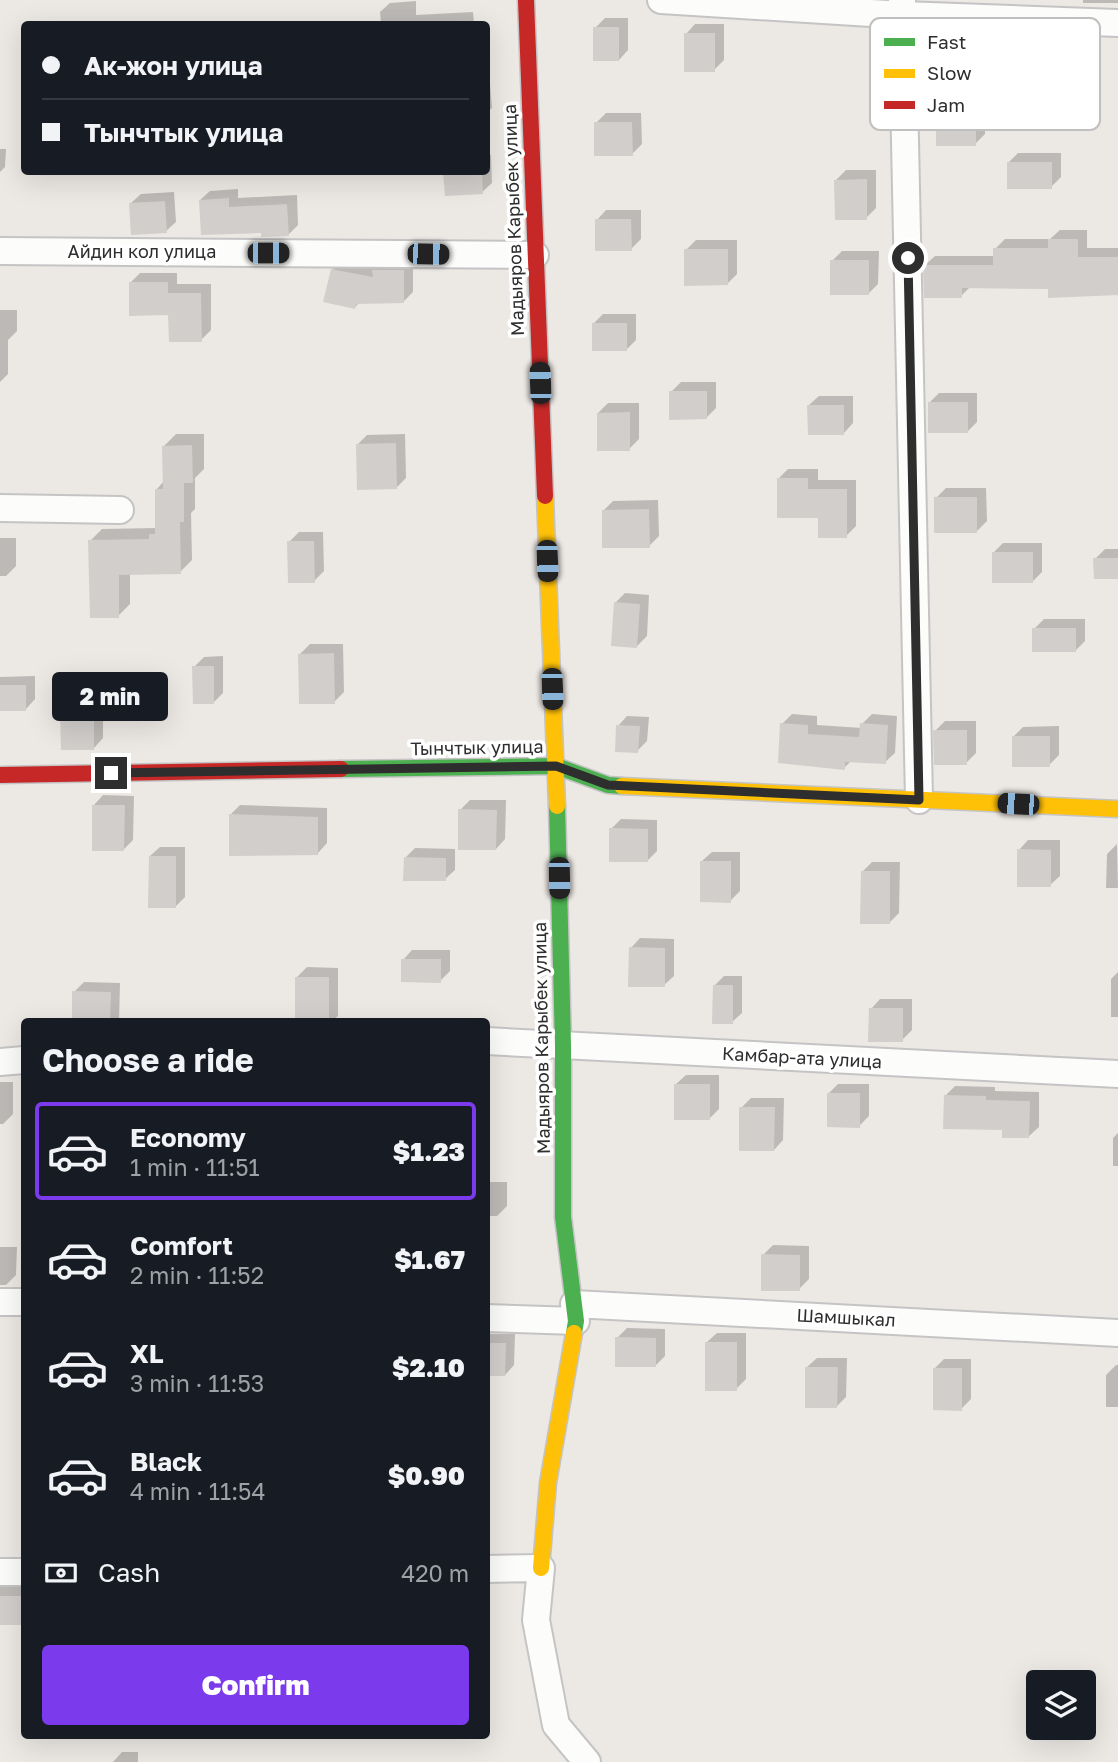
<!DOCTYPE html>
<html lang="en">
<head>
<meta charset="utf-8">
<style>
  body { margin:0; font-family:"Golos Text",sans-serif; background:#20242c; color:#f1f3f6; height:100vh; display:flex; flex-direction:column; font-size:26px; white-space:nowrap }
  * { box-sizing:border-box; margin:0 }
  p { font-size:23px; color:#9ea1a6 }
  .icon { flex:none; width:38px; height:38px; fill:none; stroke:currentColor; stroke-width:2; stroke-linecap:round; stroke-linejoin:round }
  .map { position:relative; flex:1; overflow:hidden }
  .details { position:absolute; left:21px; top:1018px; width:469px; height:721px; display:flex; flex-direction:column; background:#171b24; border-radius:7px; box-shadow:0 7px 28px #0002 }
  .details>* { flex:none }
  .top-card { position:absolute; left:21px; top:21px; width:469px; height:154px; border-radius:7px; box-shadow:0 7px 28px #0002; display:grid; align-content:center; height:154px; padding:0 21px; background:#171b24 }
  .fabs { position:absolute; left:1026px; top:1670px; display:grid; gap:14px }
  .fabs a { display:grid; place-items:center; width:70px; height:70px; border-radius:7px; background:#171b24; box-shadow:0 7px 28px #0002; font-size:35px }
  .end { position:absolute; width:32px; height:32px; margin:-16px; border:9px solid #2e2e2e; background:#fff; box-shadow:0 0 0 4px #fff }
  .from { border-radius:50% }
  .bubble { position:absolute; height:49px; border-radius:7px; background:#171b24; box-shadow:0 7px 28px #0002; font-size:23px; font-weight:800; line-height:49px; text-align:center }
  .car { position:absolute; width:21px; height:42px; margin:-21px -10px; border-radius:9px; box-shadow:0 0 5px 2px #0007; background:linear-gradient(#222 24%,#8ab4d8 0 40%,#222 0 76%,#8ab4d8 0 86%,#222 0) }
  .top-card b { display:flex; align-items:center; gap:24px; height:66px; font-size:26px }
  .top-card b+b { border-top:2px solid #363941 }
  .top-card i { width:18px; height:18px; background:#f1f3f6 }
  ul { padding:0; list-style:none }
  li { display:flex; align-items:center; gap:21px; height:98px; margin:0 14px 10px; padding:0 7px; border:4px solid transparent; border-radius:7px }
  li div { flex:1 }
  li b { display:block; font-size:26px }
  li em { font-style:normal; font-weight:800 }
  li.on { border-color:#7c3aed }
  li>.icon { width:63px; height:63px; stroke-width:1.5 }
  h2 { padding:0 21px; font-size:32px; line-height:84px }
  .pay { display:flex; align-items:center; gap:18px; height:77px; padding:0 21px; font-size:26px }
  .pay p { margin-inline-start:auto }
  .cta { display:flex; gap:14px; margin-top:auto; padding:14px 21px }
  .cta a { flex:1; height:80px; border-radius:7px; background:#7c3aed; color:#fff; font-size:28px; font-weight:800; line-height:80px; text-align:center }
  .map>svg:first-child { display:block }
  .shadow { fill:#0003 }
  .building { fill:#d1cecb }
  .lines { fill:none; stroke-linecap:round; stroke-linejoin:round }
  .street-casing { stroke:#c5c4c5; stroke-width:30 }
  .fast-casing { stroke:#c5c4c5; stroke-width:19 }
  .slow-casing { stroke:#c5c4c5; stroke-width:19 }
  .jam-casing { stroke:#c5c4c5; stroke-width:19 }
  .street { stroke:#fcfcfb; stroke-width:26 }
  .fast { stroke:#4caf50; stroke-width:16 }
  .slow { stroke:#ffc107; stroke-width:16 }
  .jam { stroke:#c62828; stroke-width:16 }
  .route { stroke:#2e2e2e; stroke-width:9 }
  .labels { text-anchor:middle; stroke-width:7; stroke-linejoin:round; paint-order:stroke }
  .street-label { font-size:18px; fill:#2e2e2e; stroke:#fff }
  .key { fill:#fff; stroke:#c0c0c0; stroke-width:2 }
  .key-label { font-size:19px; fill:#2e2e2e }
</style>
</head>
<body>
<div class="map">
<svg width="1118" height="1762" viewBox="0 0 1118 1762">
  <rect width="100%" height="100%" fill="#ece8e4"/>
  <path class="shadow" d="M1083 0H1118V3H1083Z
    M416 1V15L473 12 474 24H381L380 12 390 3Z
    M605 18H628V50L619 60 595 28Z
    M695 24H724V60L714 70 686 34Z
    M486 84H490L492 108 486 113Z
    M948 103H985V134L975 144 938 113Z
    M606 113H641L642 144 632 154 596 123Z
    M0 149H6L5 167 0 172Z
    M1018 153H1061V177L1051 187 1008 163Z
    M486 155H491L492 183 482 192 446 194 445 172H486Z
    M846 170H876V208L866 218 836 180Z
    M238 189V198L297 195 298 225 289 234 262 231 200 200 210 191Z
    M174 192 176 222 166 231 131 203 141 194Z
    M606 210H641V239L631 249 597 220Z
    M1060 230H1087V248H1118V293L1050 287H970L961 296 925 265 935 256H995V249L1005 239H1050Z
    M696 240H737V274L727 284 686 250Z
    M842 251H879L878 284 869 293 832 261Z
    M342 260 413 261V292L403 302H360L355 307 332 270Z
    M140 273H177V284H211V330L201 340 130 283Z
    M0 310H17V331L8 340V374L0 382Z
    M603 314H636V340L626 350 594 323Z
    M681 382H716V408L707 417 671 392Z
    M939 393H977V422L967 432 930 402Z
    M819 396H853V423L844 433 809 405Z
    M608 403H639V439L629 449 598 413Z
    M176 434H204V469L195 478V509L191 513 192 560 180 572 130 573V604L118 616 90 541 102 529 157 528V489L164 481V446Z
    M405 434 406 478 396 488 357 445 367 435Z
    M788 469H818V480H856V526L846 536 819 516 778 479Z
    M946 488H986L987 521 977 531 936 498Z
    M658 500 659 536 649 546 604 510 613 501Z
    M299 532H323L324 571 314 581 289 542Z
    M0 538H16V566L6 576H0Z
    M1003 543H1042V572L1033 581 993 553Z
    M1105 549H1118V578L1095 559Z
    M625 593 649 595 647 636 637 646 615 603Z
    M1044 619H1085V641L1075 651 1034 629Z
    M310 644H343L344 692 334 702 300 654Z
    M223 656V693L214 702 194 667 204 657Z
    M35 676V699L26 709H0V677Z
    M103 702V738L94 748 62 712 72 703Z
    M792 714 817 716V725L862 728V724L872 714 897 716 895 753 885 762 852 760 844 768 782 724Z
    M627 716 649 717 647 741 637 751 618 726Z
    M945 721H976V753L966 763 935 731Z
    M1059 726V755L1049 765 1014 736 1023 727Z
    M103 795 134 796 133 840 124 849 94 805Z
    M470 800H506L505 839 496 849 460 810Z
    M240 805 327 808V843L318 853 230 815Z
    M621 819 657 820V851L647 861 611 829Z
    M1028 840H1060V876L1050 885 1019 850Z
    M1117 844 1118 888H1106L1107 854Z
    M160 847H185V897L175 907 150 856Z
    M415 848 455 849V870L445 879 405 858Z
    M712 852H740V891L730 901 702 861Z
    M872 862H900L899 913 889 923 863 871Z
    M640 938 674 939V976L664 985 631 948Z
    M412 950H450V971L440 981 403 960Z
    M307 967 338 968V1016L331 1022H297V977Z
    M1118 972V1017H1111V979Z
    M724 976H742V1013L732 1022 714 986Z
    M84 982 120 983 119 1022H74V992Z
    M880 999H912V1030L902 1040 871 1009Z
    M686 1075H719V1109L709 1119 676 1084Z
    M0 1082H13V1114L3 1124H0Z
    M838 1084H869V1116L859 1126 828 1094Z
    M955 1086 995 1087V1091L1039 1092V1127L1029 1136 1004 1128 945 1096Z
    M751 1098H784L783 1140 774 1150 741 1108Z
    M1118 1133V1166H1113V1138Z
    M486 1182H507V1206L497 1216H486Z
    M773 1245 809 1246V1279L799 1289 763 1255Z
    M0 1247H17L16 1275 6 1285H0Z
    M627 1328 665 1329V1356L655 1366 617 1338Z
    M717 1333H746V1379L736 1389 707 1342Z
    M486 1334H515L514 1365 505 1375 486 1374Z
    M817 1358H847L846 1397 837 1406 807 1367Z
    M944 1359H971V1399L961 1409 935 1368Z
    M1116 1365H1118V1407H1106V1375Z
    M0 1587H24V1623H0Z
    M122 1752H138V1762H113Z"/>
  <path class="building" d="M593 27H619V61H593Z
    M684 33H715V72H684Z
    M936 112H976V146H936Z
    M594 122H632L633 156H594Z
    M1007 162H1052V189H1007Z
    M443 172H482L483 194 445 196Z
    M867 179V220H835L834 180Z
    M229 198V207L287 204 289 236 261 237V233L201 235 199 200Z
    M165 201 167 233 131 235 129 203Z
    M595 219H631L632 251H595Z
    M1048 239H1078V257H1118V295L1048 298V289L962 288V298H924L923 265H993V248H1048Z
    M684 249H728V285L684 286Z
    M830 260H869V295H830Z
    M331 269 373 277 372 270H404V303L356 304 355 309 323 302Z
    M129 282H168V293H201L202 342H169L168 315 129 316Z
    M592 323H627V351H592Z
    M669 391H707V419L669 420Z
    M928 402H968V433H928Z
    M807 405H844V435H808Z
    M630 412V451H597V413Z
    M396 443 397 489 357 490 356 444Z
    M192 445 193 483H184V522H180L181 574 119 575V618H90L88 540 149 539V534H155V489H163L162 446Z
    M777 478H808V489H847V538H818V518H777Z
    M934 497H977V533H934Z
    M649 509 650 548H602V510Z
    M287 541H314L315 583H288Z
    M992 552H1033V583H992Z
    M1093 558H1118V579H1094Z
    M614 602 640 604 637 648 611 646Z
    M1032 628H1076V652H1032Z
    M334 653 335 704H299L298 654Z
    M192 666H214V704H193Z
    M0 685H26V711H0Z
    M60 712H94V750H61Z
    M780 723 808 725V734L859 737 860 723 888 725 886 764 845 762V770L778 763Z
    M616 725 640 726 638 753 615 752Z
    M933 730H967V765H934Z
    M1012 736H1050V767H1012Z
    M92 805H125L124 851H92Z
    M458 809 497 810 496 850H458Z
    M229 814 318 817V855L229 856Z
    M609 828 648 829V862H609Z
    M1017 849 1051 850V887H1017Z
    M149 856H176V908H148Z
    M404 857 446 858V881H403Z
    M700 861H731V903L700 902Z
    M861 871H890V924H860Z
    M629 947 665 948V987H628Z
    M401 959H441V983L401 982Z
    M295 977H329V1022H295Z
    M713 985H733V1024H712Z
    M72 991 111 992 110 1022H72Z
    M869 1008H903V1042H868Z
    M674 1084H710V1120H674Z
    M827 1093H860V1128L827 1127Z
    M944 1095 986 1096V1100L1030 1101 1029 1138H1002V1130L943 1129Z
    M739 1107H775L774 1151H739Z
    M761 1254 800 1255V1291H761Z
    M615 1337 656 1338V1367H615Z
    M705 1342H737V1391H705Z
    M486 1343H506L505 1376H486Z
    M805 1367H838L837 1408H805Z
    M933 1368H962V1411L933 1410Z
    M0 1596H24V1625H0Z"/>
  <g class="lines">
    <g class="street-casing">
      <path id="street" d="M661 0 903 15 1118 23
        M902 0 919 800
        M0 251 535 255
        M0 508 120 510
        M486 1041 1118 1074
        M0 1062 24 1060
        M0 1302H24
        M574 1304 1118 1333
        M486 1318 576 1321
        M486 1569 541 1568 536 1620 556 1725 587 1762
        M0 1572H24"/>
    </g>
    <g class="fast-casing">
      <path id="fast" d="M341 769 556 766 608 785 622 786
        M557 806 563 1045V1217L576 1321 574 1333"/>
    </g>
    <g class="slow-casing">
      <path id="slow" d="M545 496 557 806
        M622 786 1118 809
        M541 1568 548 1483 574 1333"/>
    </g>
    <g class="jam-casing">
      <path id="jam" d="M526 0 545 496
        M0 775 341 769"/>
    </g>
    <use href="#street" class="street"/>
    <use href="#fast" class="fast"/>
    <use href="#slow" class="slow"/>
    <use href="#jam" class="jam"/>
  </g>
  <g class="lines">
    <path class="route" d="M111 773 556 766 608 785 919 800 908 258"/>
  </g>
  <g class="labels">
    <g class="street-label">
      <text transform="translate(514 220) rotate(-92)" y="6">Мадыяров Карыбек улица</text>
      <text x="142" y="258">Айдин кол улица</text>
      <text transform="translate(477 748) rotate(-1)" y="6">Тынчтык улица</text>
      <text transform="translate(542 1038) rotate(-91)" y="6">Мадыяров Карыбек улица</text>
      <text transform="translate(802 1058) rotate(3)" y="6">Камбар-ата улица</text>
      <text transform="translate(846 1318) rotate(3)" y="6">Шамшыкал</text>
    </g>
  </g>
  <rect x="870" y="18" width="230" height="112" rx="10" class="key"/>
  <rect x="884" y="38" width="31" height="8" fill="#4caf50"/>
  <rect x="884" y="69" width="31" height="9" fill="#ffc107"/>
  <rect x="884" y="101" width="31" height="8" fill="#c62828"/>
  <g class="key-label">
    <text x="927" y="49">Fast</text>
    <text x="927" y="80">Slow</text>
    <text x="927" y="112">Jam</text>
  </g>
</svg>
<div class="fabs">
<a><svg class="icon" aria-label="layers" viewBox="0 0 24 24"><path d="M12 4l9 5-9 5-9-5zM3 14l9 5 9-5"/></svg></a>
</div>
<i class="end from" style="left:908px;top:258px"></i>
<i class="end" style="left:111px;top:773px"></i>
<div class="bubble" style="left:52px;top:672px;width:116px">2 min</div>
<i class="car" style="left:268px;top:253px;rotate:90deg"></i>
<i class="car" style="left:428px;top:254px;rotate:91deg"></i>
<i class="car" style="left:540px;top:383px;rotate:358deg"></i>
<i class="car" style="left:547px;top:561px;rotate:178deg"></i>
<i class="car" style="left:552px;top:689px;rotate:178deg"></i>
<i class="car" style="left:1018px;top:804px;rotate:273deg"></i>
<i class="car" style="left:559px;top:878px;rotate:179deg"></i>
<div class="top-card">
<b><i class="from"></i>Ак-жон улица</b>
<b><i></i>Тынчтык улица</b>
</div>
<section class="details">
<h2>Choose a ride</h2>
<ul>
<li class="on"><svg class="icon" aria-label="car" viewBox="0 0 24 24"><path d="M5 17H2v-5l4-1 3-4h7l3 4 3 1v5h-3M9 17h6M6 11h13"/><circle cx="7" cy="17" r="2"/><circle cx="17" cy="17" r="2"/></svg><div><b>Economy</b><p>1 min · 11:51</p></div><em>$1.23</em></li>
<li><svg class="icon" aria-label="car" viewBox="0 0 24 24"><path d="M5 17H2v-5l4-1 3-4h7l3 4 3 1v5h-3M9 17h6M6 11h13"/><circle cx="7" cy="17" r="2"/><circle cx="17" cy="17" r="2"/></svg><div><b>Comfort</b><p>2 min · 11:52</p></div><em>$1.67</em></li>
<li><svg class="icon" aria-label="car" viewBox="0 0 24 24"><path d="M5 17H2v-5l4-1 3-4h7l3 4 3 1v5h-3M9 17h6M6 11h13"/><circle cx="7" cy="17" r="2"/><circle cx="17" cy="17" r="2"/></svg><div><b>XL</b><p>3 min · 11:53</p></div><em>$2.10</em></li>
<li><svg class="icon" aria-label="car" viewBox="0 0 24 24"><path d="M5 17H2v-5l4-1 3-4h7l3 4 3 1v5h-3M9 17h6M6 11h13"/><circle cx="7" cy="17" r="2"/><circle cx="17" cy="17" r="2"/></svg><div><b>Black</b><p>4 min · 11:54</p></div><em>$0.90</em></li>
</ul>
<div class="pay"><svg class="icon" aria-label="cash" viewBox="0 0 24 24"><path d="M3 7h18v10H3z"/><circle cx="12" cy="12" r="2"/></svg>Cash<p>420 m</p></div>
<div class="cta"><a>Confirm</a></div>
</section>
</div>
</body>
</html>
